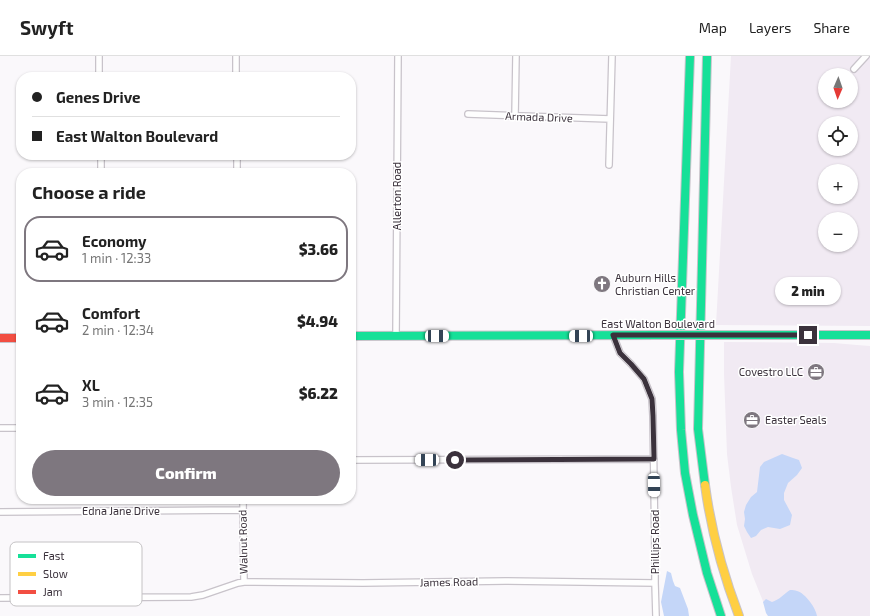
<!DOCTYPE html>
<html lang="en">
<head>
<meta charset="utf-8">
<style>
  body { margin:0; font-family:"Exo 2",sans-serif; background:#f6f6f6; color:#222; height:100vh; display:flex; flex-direction:column; font-size:15px; white-space:nowrap }
  * { box-sizing:border-box; margin:0 }
  p { font-size:13px; color:#767676 }
  .icon { flex:none; width:22px; height:22px; fill:none; stroke:currentColor; stroke-width:2; stroke-linecap:round; stroke-linejoin:round }
  .map { position:relative; flex:1; overflow:hidden }
  .panel { position:absolute; left:16px; top:112px; width:340px; height:336px; display:flex; flex-direction:column; background:#fff; border-radius:16px; box-shadow:0 1px 3px #0004 }
  .panel>* { flex:none }
  .guide { position:absolute; left:16px; top:16px; width:340px; height:88px; border-radius:16px; box-shadow:0 1px 3px #0004; display:grid; align-content:center; height:88px; padding:0 16px; background:#fff }
  .needle { width:26px; rotate:182deg }
  .tools { position:absolute; left:818px; top:12px; display:grid; gap:8px }
  .tools a { display:grid; place-items:center; width:40px; height:40px; border-radius:50%; background:#fff; box-shadow:0 1px 3px #0004; font-size:20px }
  .end { position:absolute; width:18px; height:18px; margin:-9px; border:5px solid #3b323c; background:#fff; box-shadow:0 0 0 2px #fff }
  .from { border-radius:50% }
  .bubble { position:absolute; height:28px; border-radius:14px; background:#fff; box-shadow:0 1px 3px #0004; font-size:13px; font-weight:800; line-height:28px; text-align:center }
  .car { position:absolute; width:12px; height:24px; margin:-12px -6px; border-radius:5px; box-shadow:0 0 3px 1px #0007; background:linear-gradient(#fff 24%,#345 0 40%,#fff 0 76%,#345 0 86%,#fff 0) }
  .guide b { display:flex; align-items:center; gap:14px; height:38px; font-size:15px }
  .guide b+b { border-top:1px solid #e0e0e0 }
  .guide i { width:10px; height:10px; background:#222 }
  ul { padding:0; list-style:none }
  li { display:flex; align-items:center; gap:12px; height:66px; margin:0 8px 6px; padding:0 8px; border:2px solid transparent; border-radius:16px }
  li div { flex:1 }
  li b { display:block; font-size:15px }
  li em { font-style:normal; font-weight:800 }
  li.on { border-color:#7e777f }
  li>.icon { width:36px; height:36px; stroke-width:1.5 }
  h2 { padding:0 16px; font-size:18px; line-height:48px }
  .action { display:flex; gap:8px; margin-top:auto; padding:8px 16px }
  .action a { flex:1; height:46px; border-radius:24px; background:#7e777f; color:#fff; font-size:16px; font-weight:800; line-height:46px; text-align:center }
  header { display:flex; align-items:center; gap:24px; box-sizing:border-box; height:56px; padding:0 20px; background:#fff; border-bottom:1px solid #e0e0e0 }
  header strong { font-size:19px }
  nav { display:flex; gap:22px; margin-inline-start:auto; font-size:14px }
  .map>svg:first-child { display:block }
  .built { fill:#f1eaf3; fill-rule:evenodd }
  .water { fill:#c4d6f8 }
  .lines { fill:none; stroke-linecap:round; stroke-linejoin:round }
  .street-casing { stroke:#c8c3ca; stroke-width:8 }
  .fast-casing { stroke:#c8c3ca; stroke-width:10 }
  .slow-casing { stroke:#c8c3ca; stroke-width:10 }
  .jam-casing { stroke:#c8c3ca; stroke-width:10 }
  .street { stroke:#fefefe; stroke-width:5.5 }
  .fast { stroke:#16e098; stroke-width:8 }
  .slow { stroke:#ffcf43; stroke-width:8 }
  .jam { stroke:#f24e42; stroke-width:8 }
  .fast-bridge-casing { stroke:#c8c3ca; stroke-width:10; stroke-linecap:butt }
  .fast-bridge { stroke:#16e098; stroke-width:8 }
  .route { stroke:#3b323c; stroke-width:5 }
  .labels { text-anchor:middle; stroke-width:3; stroke-linejoin:round; paint-order:stroke }
  .street-label { font-size:11px; fill:#3b323c; stroke:#fff }
  .poi-label { font-size:11px; fill:#3b323c; stroke:#fff; text-anchor:start }
  .key { fill:#fff; stroke:#c4c2c4; stroke-width:1 }
  .key-label { font-size:11px; fill:#3b323c }
</style>
</head>
<body>
<header>
<strong>Swyft</strong>
<nav><a>Map</a><a>Layers</a><a>Share</a></nav>
</header>
<div class="map">
<svg width="870" height="560" viewBox="0 0 870 560">
  <rect width="100%" height="100%" fill="#faf8fb"/>
  <path class="built" d="M731 0H870V270L716 269ZM825 19H851V45H825ZM825 67H851V93H825ZM825 115H851V141H825ZM825 163H851V189H825Z
    M724 286 834 287 857 289 870 290V560H769L752 518 737 469 731 431 727 398 724 318Z"/>
  <path class="water" d="M782 398 793 402 799 404 802 412 797 419 788 427 784 437V444L792 459 790 469 780 473 768 471 761 474 756 480 751 482 747 476 744 470 745 463 744 456 746 449 751 441 757 436 760 411 764 406Z
    M667 515 671 517 673 525 675 530 680 532 688 553 689 560H664L661 546Z
    M790 534C793 534 795 534 797 535 805 537 816 552 817 560H768L766 557 763 546 766 543 772 546C779 544 784 538 790 534Z"/>
  <g class="lines">
    <g class="street-casing">
      <path id="street" d="M99 0V21
        M854 13 866 0
        M236 21V0
        M468 58 610 63
        M515 60 516 0
        M101 99V117
        M237 99V117
        M609 109 612 0
        M613 279 620 297 631 308 644 323 652 343 653 360 655 498V527L656 560
        M396 280 398 0
        M0 372H21
        M351 404 654 403
        M243 443 244 526
        M0 456 243 454
        M0 542 191 541 203 539 238 527 244 526 363 527 505 525 655 527"/>
    </g>
    <g class="fast-casing">
      <path id="fast" d="M690 0 679 316 681 374 685 417 693 459 707 517 721 560
        M715 279H870
        M351 280 659 279
        M705 429 698 373 707 0"/>
    </g>
    <g class="slow-casing">
      <path id="slow" d="M705 429C711 474 723 518 739 560"/>
    </g>
    <g class="jam-casing">
      <path id="jam" d="M0 282H21"/>
    </g>
    <use href="#street" class="street"/>
    <use href="#fast" class="fast"/>
    <use href="#slow" class="slow"/>
    <use href="#jam" class="jam"/>
    <g class="fast-bridge-casing">
      <path id="fast-bridge" d="M659 279H715"/>
    </g>
    <use href="#fast-bridge" class="fast-bridge"/>
  </g>
  <g class="lines">
    <path class="route" d="M455 404 654 403 653 360 652 343 644 323 631 308 620 297 613 279H808"/>
  </g>
  <defs>
    <g id="church-disc" transform="scale(0.9)"><circle r="9.5" fill="#7e777f" stroke="#fff"/><path d="M-1.2-6h2.4v3.5h3.3v2.4h-3.3V6h-2.4V-.1h-3.3v-2.4h3.3Z" fill="#fff"/></g>
    <g id="office-disc" transform="scale(0.9)"><circle r="9.5" fill="#7e777f" stroke="#fff"/><path d="M-6-3h4V-5.5h4V-3h4V5H-6ZM-1-4.5V-3h2v-1.5ZM-6 0V1H6V0Z" fill="#fff"/></g>
  </defs>
  <g fill-rule="evenodd">
    <use href="#church-disc" x="602" y="228"/>
    <use href="#office-disc" x="816" y="316"/>
    <use href="#office-disc" x="752" y="364"/>
  </g>
  <g class="labels">
    <g class="street-label">
      <text transform="translate(539 61) rotate(2)" y="4">Armada Drive</text>
      <text transform="translate(397 140) rotate(-90)" y="4">Allerton Road</text>
      <text x="658" y="272">East Walton Boulevard</text>
      <text x="121" y="459">Edna Jane Drive</text>
      <text transform="translate(243 486) rotate(-91)" y="4">Walnut Road</text>
      <text transform="translate(655 486) rotate(-90)" y="4">Phillips Road</text>
      <text transform="translate(449 526) rotate(-1)" y="4">James Road</text>
    </g>
    <g class="poi-label">
      <text x="615" y="226">Auburn Hills<tspan x="615" dy="13">Christian Center</tspan></text>
      <text x="803" y="320" text-anchor="end">Covestro LLC</text>
      <text x="765" y="368">Easter Seals</text>
    </g>
  </g>
  <rect x="10" y="486" width="132" height="64" rx="6" class="key"/>
  <rect x="18" y="498" width="18" height="4" fill="#16e098"/>
  <rect x="18" y="516" width="18" height="4" fill="#ffcf43"/>
  <rect x="18" y="534" width="18" height="4" fill="#f24e42"/>
  <g class="key-label">
    <text x="43" y="504">Fast</text>
    <text x="43" y="522">Slow</text>
    <text x="43" y="540">Jam</text>
  </g>
</svg>
<div class="tools">
<a><svg class="needle" viewBox="-14 -14 28 28"><path d="M0-13l5 13h-10z" fill="#e53935"/><path d="M0 13l5-13h-10z" fill="#767676"/></svg></a>
<a><svg class="icon" aria-label="locate" viewBox="0 0 24 24"><circle cx="12" cy="12" r="6"/><path d="M12 2v4M12 18v4M2 12h4M18 12h4"/></svg></a>
<a>+</a>
<a>−</a>
</div>
<i class="end from" style="left:455px;top:404px"></i>
<i class="end" style="left:808px;top:279px"></i>
<div class="bubble" style="left:775px;top:221px;width:66px">2 min</div>
<i class="car" style="left:437px;top:280px;rotate:90deg"></i>
<i class="car" style="left:581px;top:280px;rotate:270deg"></i>
<i class="car" style="left:427px;top:404px;rotate:270deg"></i>
<i class="car" style="left:654px;top:429px;rotate:179deg"></i>
<div class="guide">
<b><i class="from"></i>Genes Drive</b>
<b><i></i>East Walton Boulevard</b>
</div>
<section class="panel">
<h2>Choose a ride</h2>
<ul>
<li class="on"><svg class="icon" aria-label="car" viewBox="0 0 24 24"><path d="M5 17H2v-5l4-1 3-4h7l3 4 3 1v5h-3M9 17h6M6 11h13"/><circle cx="7" cy="17" r="2"/><circle cx="17" cy="17" r="2"/></svg><div><b>Economy</b><p>1 min · 12:33</p></div><em>$3.66</em></li>
<li><svg class="icon" aria-label="car" viewBox="0 0 24 24"><path d="M5 17H2v-5l4-1 3-4h7l3 4 3 1v5h-3M9 17h6M6 11h13"/><circle cx="7" cy="17" r="2"/><circle cx="17" cy="17" r="2"/></svg><div><b>Comfort</b><p>2 min · 12:34</p></div><em>$4.94</em></li>
<li><svg class="icon" aria-label="car" viewBox="0 0 24 24"><path d="M5 17H2v-5l4-1 3-4h7l3 4 3 1v5h-3M9 17h6M6 11h13"/><circle cx="7" cy="17" r="2"/><circle cx="17" cy="17" r="2"/></svg><div><b>XL</b><p>3 min · 12:35</p></div><em>$6.22</em></li>
</ul>
<div class="action"><a>Confirm</a></div>
</section>
</div>
</body>
</html>
